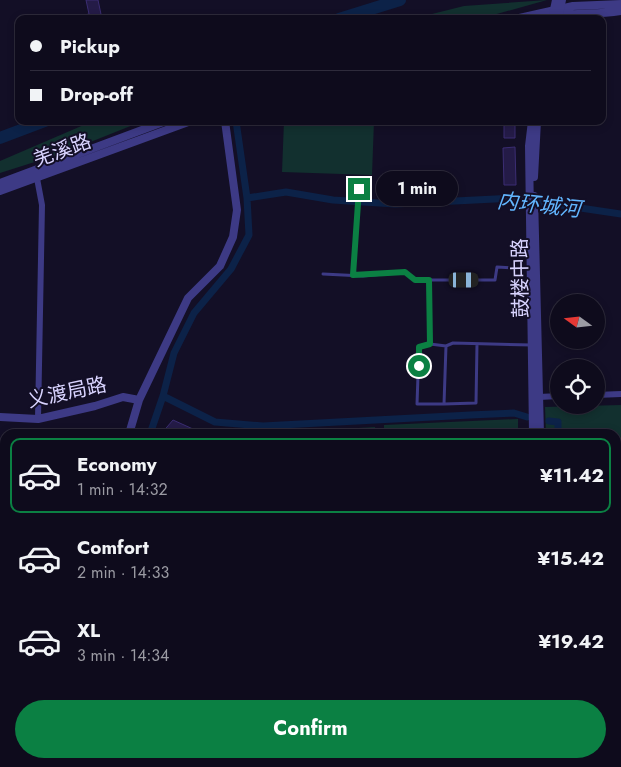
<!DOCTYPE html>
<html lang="en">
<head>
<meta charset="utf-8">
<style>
  body { margin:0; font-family:Jost,"Noto Sans SC",sans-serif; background:#1c1929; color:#f1f3f6; height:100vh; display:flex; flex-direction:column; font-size:19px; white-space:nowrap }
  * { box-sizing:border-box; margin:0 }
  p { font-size:16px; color:#9b9ba3 }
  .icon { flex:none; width:28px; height:28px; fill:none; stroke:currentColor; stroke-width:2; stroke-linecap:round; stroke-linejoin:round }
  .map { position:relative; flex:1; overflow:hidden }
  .drawer { position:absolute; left:0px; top:429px; width:621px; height:339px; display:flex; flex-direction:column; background:#0e0b1c; border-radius:15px 15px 0 0; box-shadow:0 2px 8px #0003,0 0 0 1px #2e2b3b }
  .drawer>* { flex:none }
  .banner { position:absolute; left:15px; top:15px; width:591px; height:110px; border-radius:10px; box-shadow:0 2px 8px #0003,0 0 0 1px #2e2b3b; display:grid; align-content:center; height:110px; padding:0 15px; background:#0e0b1c }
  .needle { width:32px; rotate:285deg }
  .fabs { position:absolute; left:550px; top:294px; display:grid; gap:10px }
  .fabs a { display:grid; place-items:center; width:55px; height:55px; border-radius:50%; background:#0e0b1c; box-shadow:0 2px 8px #0003,0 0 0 1px #2e2b3b; font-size:25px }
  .end { position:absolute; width:22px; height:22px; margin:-11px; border:6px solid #0b8043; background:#fff; box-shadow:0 0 0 2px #fff }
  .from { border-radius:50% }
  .bubble { position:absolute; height:35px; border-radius:18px; background:#0e0b1c; box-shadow:0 2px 8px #0003,0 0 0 1px #2e2b3b; font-size:16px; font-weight:700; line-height:35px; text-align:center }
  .car { position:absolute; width:15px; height:30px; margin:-15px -8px; border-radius:6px; box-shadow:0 0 4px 1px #0007; background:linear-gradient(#222 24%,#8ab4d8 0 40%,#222 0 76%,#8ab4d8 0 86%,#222 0) }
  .banner b { display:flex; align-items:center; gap:18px; height:48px; font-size:19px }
  .banner b+b { border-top:1px solid #2e2b3b }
  .banner i { width:12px; height:12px; background:#f1f3f6 }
  ul { padding:9px 0 0; list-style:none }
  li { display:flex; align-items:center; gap:15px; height:75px; margin:0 10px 8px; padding:0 5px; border:2px solid transparent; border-radius:10px }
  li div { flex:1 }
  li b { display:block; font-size:19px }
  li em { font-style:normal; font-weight:700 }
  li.selected { border-color:#0b8043 }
  li>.icon { width:45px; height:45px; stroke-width:1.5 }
  .cta { display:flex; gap:10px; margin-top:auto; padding:10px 15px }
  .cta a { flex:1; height:58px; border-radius:30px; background:#0b8043; color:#fff; font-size:20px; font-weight:700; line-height:58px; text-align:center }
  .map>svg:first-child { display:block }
  .green { fill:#12302f }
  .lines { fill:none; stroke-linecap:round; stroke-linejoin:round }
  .canal { stroke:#0c2248; stroke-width:7 }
  .river { stroke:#0c2248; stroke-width:12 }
  .building { fill:#241b47; stroke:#3b2d73 }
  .service { stroke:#3d3a85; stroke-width:3 }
  .minor { stroke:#3d3a85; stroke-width:6 }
  .tertiary { stroke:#3d3a85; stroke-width:8 }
  .tertiary-bridge { stroke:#3d3a85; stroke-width:8 }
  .route { stroke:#0b8043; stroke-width:6 }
  .labels { text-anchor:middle; stroke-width:4; stroke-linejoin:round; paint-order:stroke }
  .street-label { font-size:20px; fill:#d9d4ff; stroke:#130f26 }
  .water-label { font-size:21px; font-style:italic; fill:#62b6ff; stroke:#130f26 }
</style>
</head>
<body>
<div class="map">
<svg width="621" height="767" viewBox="0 0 621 767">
  <rect width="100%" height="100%" fill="#130f26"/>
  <path class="green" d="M547 0 479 19H412L464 6Z
    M93 121H143L63 153 0 173V161Z
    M284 121H374L372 175 282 172Z
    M621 405V456H616V434H546L545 407Z
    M518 419V434H384V425Z
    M375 427V434H275V433Z"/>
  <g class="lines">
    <path class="canal" d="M247 198 286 192 333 200 395 204 513 198 621 214
      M163 396 215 422 263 426 470 415 514 413 527 417
      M549 421 558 422V434
      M150 434 163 396 174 353 194 313 231 269 249 235 247 198 236 121
      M616 459H621"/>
    <path class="river" d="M339 19 400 0
      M0 138 45 121"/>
  </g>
  <path class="building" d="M86 0H98L102 19H77L76 17 89 14Z
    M504 121H515V138H504Z
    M515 147 516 185H504L503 148Z
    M173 420 204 434H161Z"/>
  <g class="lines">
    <path class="service" d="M323 274 363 276 405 272 415 280H495L497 267 531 269
      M353 275 359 189
      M429 280 430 344 419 347 417 404H444L446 346 430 344
      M446 346 453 343 532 345
      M444 404 476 403 477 344"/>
    <path class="minor" d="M36 173 42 205 38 419
      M596 395 621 394
      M539 397 559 396
      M616 470H621
      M2 741 5 754
      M7 762 8 767
      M453 762 454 767"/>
    <path class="tertiary" d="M515 19 573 6 621 4
      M538 19C566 11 593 16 621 11
      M532 121 529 146 533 434
      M534 177 537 121
      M0 183 166 121
      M0 191 191 121
      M534 196 540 434
      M0 417 38 419 95 406 123 397 139 400
      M129 434 139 400 188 298 220 266 233 237 237 210 225 121
      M0 580H5
      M616 589H621
      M616 702H621
      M0 742 5 741
      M116 762 117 767
      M542 762V767"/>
    <path class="tertiary-bridge" d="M552 19 556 0
      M558 19 562 0"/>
  </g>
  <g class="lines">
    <path class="route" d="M359 189 353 275 405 272 415 280H429L430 344 419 347V366"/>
  </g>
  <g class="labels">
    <g class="street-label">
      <text transform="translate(62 150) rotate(-20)" y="7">羌溪路</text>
      <text transform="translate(520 278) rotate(-91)" y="7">鼓楼中路</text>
      <text transform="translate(67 392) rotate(-12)" y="7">义渡局路</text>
    </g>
    <g class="water-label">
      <text transform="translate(539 205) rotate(6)" y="7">内环城河</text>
    </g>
  </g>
</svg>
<div class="fabs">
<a><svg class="needle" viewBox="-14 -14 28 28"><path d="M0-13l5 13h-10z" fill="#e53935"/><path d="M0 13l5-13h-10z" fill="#9b9ba3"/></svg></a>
<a><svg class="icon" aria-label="locate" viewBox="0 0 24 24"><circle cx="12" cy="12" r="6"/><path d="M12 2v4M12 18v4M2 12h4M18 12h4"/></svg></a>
</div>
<i class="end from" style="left:419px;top:366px"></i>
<i class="end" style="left:359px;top:189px"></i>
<div class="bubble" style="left:376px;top:171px;width:82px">1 min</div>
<i class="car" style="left:464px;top:280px;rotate:90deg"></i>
<div class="banner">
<b><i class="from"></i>Pickup</b>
<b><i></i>Drop-off</b>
</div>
<section class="drawer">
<ul>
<li class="selected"><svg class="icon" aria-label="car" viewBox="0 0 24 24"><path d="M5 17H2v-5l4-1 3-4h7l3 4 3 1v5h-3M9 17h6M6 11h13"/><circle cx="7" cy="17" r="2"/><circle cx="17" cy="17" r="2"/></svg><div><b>Economy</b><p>1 min · 14:32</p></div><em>¥11.42</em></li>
<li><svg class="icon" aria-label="car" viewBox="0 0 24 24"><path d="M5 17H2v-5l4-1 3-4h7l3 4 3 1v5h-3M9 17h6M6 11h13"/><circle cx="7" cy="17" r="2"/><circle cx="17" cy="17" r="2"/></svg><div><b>Comfort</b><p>2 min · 14:33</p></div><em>¥15.42</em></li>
<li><svg class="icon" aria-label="car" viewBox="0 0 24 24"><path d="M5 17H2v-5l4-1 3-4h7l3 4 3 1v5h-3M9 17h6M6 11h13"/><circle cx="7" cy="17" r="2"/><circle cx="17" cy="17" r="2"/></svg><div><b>XL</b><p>3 min · 14:34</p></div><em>¥19.42</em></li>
</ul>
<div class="cta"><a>Confirm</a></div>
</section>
</div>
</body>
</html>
